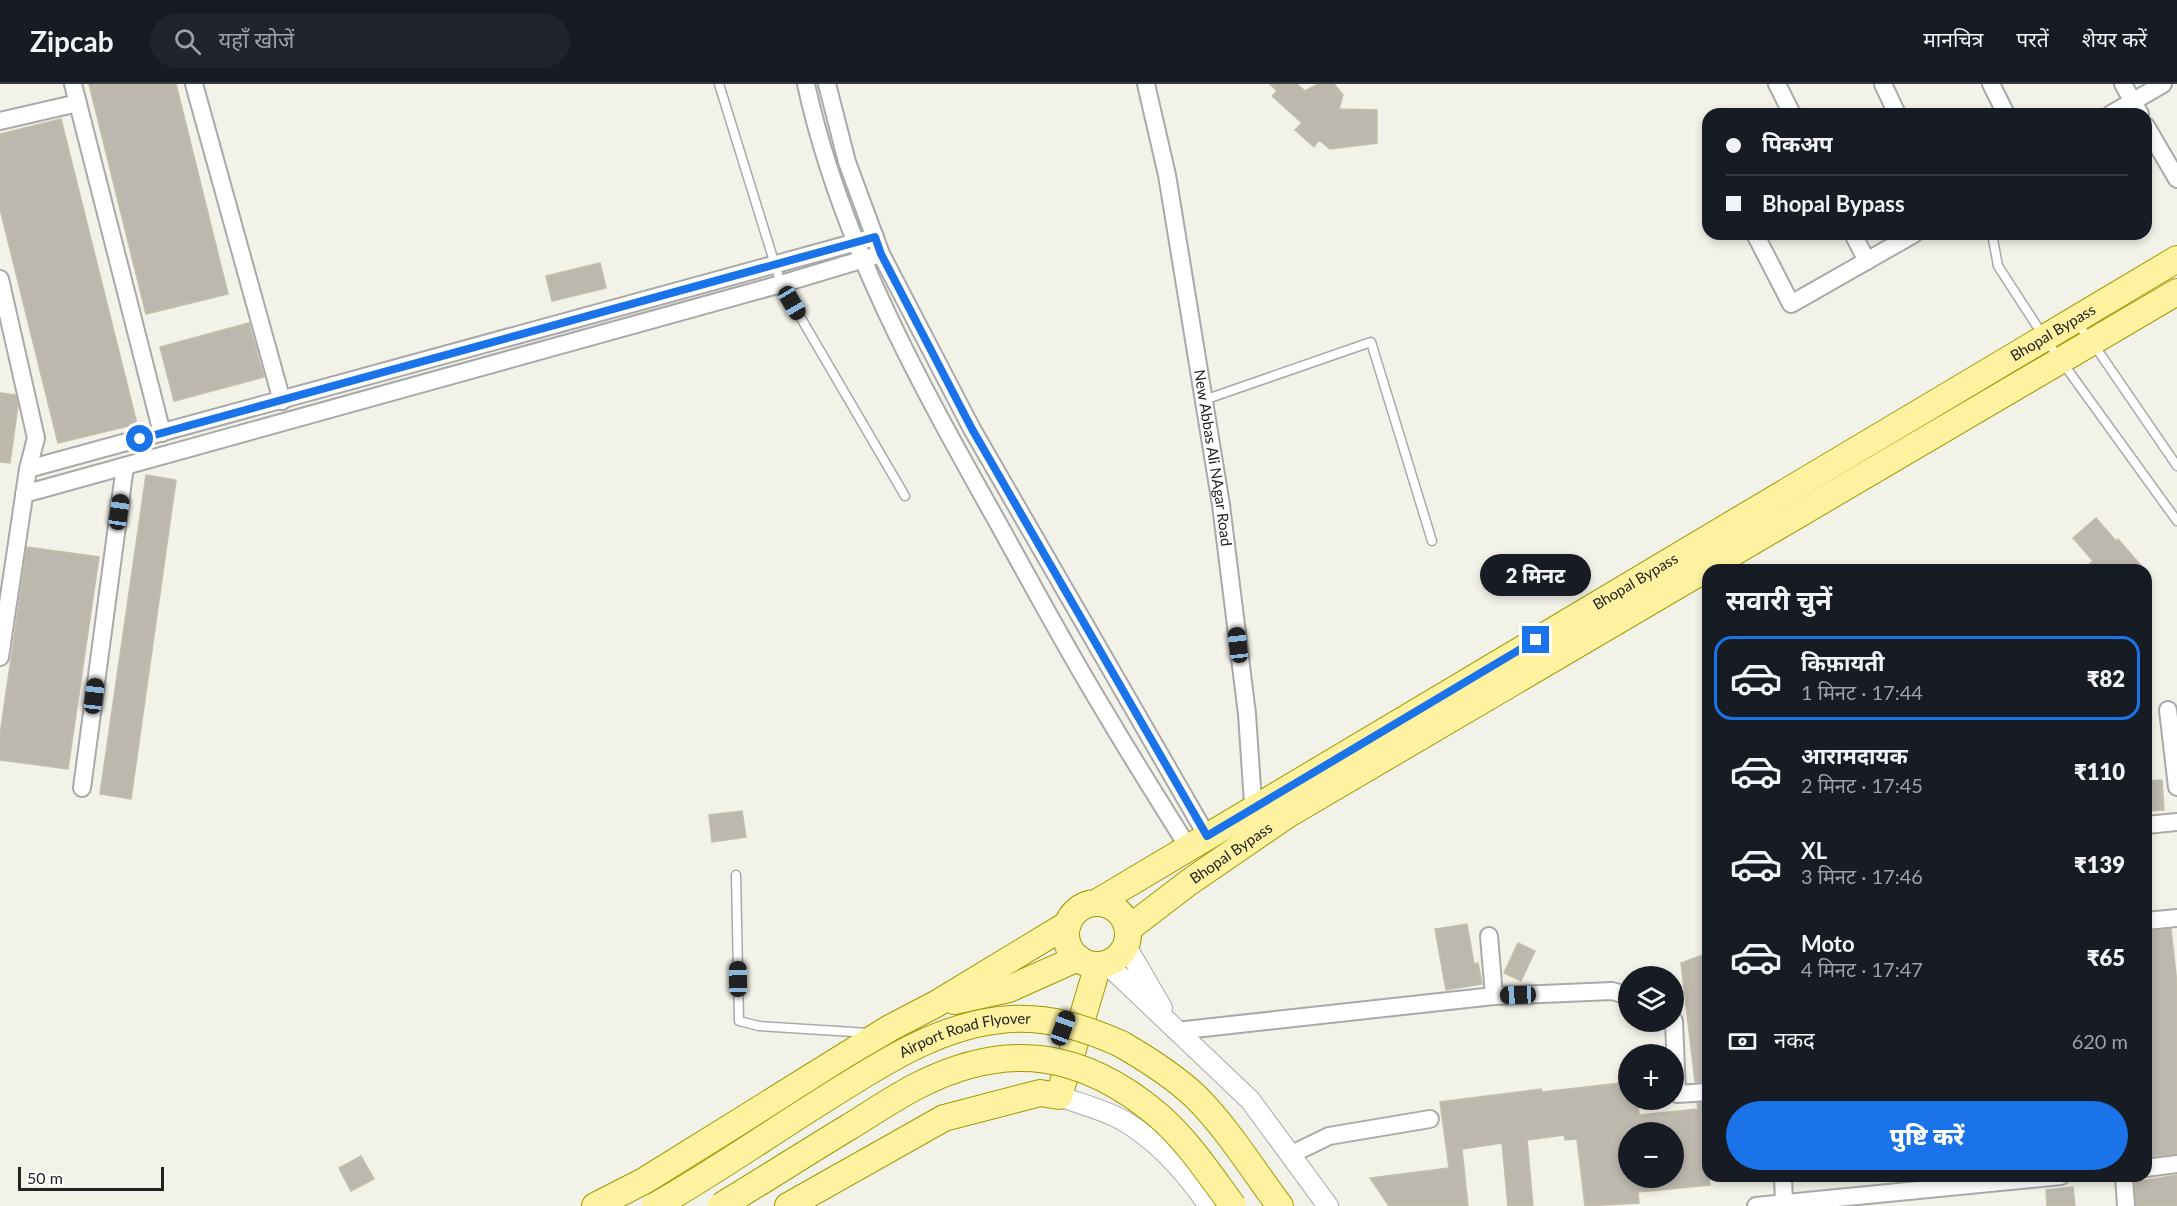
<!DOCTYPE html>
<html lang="hi">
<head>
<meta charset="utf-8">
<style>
  body { margin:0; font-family:Lato,"Noto Sans Devanagari",sans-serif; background:#20242c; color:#f1f3f6; height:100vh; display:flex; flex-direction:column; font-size:22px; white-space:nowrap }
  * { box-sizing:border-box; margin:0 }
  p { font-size:20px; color:#9ea1a6 }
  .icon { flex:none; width:33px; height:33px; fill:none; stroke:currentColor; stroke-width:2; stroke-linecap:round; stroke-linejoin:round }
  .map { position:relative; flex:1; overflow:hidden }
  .sheet { position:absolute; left:1702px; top:480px; width:450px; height:618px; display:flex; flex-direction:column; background:#171b24; border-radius:18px; box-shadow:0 3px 9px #0003 }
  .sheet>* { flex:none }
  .banner { position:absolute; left:1702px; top:24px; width:450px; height:132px; border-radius:18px; box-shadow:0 3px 9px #0003; display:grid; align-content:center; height:132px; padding:0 24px; background:#171b24 }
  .controls { position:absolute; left:1618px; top:882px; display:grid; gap:12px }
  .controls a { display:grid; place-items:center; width:66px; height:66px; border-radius:50%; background:#171b24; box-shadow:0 3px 9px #0003; font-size:30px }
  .scale { position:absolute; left:18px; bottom:15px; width:146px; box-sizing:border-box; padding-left:6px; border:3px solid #222; border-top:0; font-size:16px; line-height:21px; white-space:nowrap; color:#222; -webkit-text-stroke:4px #fff; paint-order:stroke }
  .end { position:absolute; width:27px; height:27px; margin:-14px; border:8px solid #1a73e8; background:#fff; box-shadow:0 0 0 3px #fff }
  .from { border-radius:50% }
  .bubble { position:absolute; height:42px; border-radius:21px; background:#171b24; box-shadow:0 3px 9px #0003; font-size:20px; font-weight:800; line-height:42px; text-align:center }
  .car { position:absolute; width:18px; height:36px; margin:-18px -9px; border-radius:8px; box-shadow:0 0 4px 2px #0007; background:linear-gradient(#222 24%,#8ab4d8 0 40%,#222 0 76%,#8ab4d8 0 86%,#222 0) }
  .banner b { display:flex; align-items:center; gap:21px; height:57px; font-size:22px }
  .banner b+b { border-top:2px solid #363941 }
  .banner i { width:15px; height:15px; background:#f1f3f6 }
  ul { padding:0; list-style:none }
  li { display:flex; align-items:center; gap:18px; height:84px; margin:0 12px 9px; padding:0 12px; border:3px solid transparent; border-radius:18px }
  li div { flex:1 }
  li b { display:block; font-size:22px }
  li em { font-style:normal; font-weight:800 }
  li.on { border-color:#1a73e8 }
  li>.icon { width:54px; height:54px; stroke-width:1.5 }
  h2 { padding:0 24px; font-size:27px; line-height:72px }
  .pay { display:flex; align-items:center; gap:15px; height:66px; padding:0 24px; font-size:22px }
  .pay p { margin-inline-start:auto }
  .action { display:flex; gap:12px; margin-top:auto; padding:12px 24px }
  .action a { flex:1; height:69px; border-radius:36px; background:#1a73e8; color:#fff; font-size:24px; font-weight:800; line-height:69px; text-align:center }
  header { display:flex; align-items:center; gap:36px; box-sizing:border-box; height:84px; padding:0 30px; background:#171b24; border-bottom:2px solid #363941 }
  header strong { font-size:28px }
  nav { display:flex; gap:33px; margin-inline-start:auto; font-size:21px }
  .search { width:420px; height:54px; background:#20242c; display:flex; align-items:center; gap:15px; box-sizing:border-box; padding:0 21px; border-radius:33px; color:#9ea1a6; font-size:22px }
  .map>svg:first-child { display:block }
  .building { fill:#bcb8ad; stroke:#c4bdaa; stroke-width:1.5; fill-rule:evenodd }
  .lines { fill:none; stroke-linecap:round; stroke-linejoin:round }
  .service-casing { stroke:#a9a9a9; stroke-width:11 }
  .minor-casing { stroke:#a9a9a9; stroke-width:20 }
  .tertiary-casing { stroke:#a9a9a9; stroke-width:22 }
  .primary-casing { stroke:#9f9a00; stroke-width:28 }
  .service { stroke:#fff; stroke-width:8 }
  .minor { stroke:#fff; stroke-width:16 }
  .tertiary { stroke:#fff; stroke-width:20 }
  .primary { stroke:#fef2a1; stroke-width:26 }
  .primary-bridge-casing { stroke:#9f9a00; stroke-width:28; stroke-linecap:butt }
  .primary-bridge { stroke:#fef2a1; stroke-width:26 }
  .route { stroke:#1a73e8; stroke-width:8 }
  .labels { text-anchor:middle; stroke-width:4.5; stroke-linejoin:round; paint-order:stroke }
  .street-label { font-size:15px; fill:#222; stroke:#fff }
</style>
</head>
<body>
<header>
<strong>Zipcab</strong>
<div class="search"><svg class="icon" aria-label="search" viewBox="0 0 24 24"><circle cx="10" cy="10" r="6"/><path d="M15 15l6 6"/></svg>यहाँ खोजें</div>
<nav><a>मानचित्र</a><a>परतें</a><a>शेयर करें</a></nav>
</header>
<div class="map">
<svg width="2177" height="1122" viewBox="0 0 2177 1122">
  <rect width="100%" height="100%" fill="#f2f2e8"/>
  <path class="building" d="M89 0H176L228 210 146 230Z
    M1270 0H1297L1305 7 1318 0H1334L1343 11 1339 25 1377 26V59L1330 65 1319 56 1314 63 1295 46 1302 39 1272 12 1277 7Z
    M61 35 137 340 58 359 0 125V50Z
    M600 179 606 204 552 217 546 192Z
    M249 239 264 293 174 317 160 263Z
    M0 309 16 311 18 321 10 379 0 378Z
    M146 391 176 396 131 715 100 710Z
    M2096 434 2116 457 2118 455 2145 486H2082L2093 477 2073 454Z
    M27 463 99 473 68 685 0 676V651Z
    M2162 696 2164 726 2146 727V697Z
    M742 727 746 753 712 758 709 731Z
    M1467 840 1474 880 1478 879 1482 900 1446 906 1435 845Z
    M2171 845 2177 900V1070L2146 1073V847Z
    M1518 859 1535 867 1521 897 1504 889Z
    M1708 869V998H1695L1681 879Z
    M1629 998V1016H1638L1639 1031 1698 1025 1697 1019 1708 1018V1027L1702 1028 1710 1101 1638 1108 1639 1119 1585 1122 1577 1055 1565 1056 1564 1051 1527 1056 1533 1122H1508L1502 1059 1462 1065 1468 1122H1389L1370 1094 1449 1084 1440 1018 1541 1005 1542 1008ZM1629 1048H1674V1098V1094H1629Z
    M361 1072 374 1095 351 1107 339 1084Z
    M2177 1091V1122H2136L2135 1098Z
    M2073 1103 2075 1122H2047L2046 1106Z"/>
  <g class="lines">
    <g class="service-casing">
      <path id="service" d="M719 0 781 200 905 412
        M1992 150 1998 182 2044 253 2177 437
        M2076 238 2092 258 2177 382
        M1204 316 1371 258 1432 457
        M736 791 739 937 759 942 869 949"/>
    </g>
    <g class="minor-casing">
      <g id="minor">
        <path d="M73 0 162 349"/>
        <path d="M194 0 282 317"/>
        <path d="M806 0C840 157 920 300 998 439 1033 502 1067 566 1105 628 1132 674 1160 718 1188 763"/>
        <path d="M827 0 847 78 881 170 972 345 1207 752"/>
        <path id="s1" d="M1146 0 1167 91 1221 421 1247 630 1254 734"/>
        <path d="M1777 0 1792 30"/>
        <path d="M1883 0 1897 30"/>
        <path d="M1991 0 2006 30"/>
        <path d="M2123 0 2140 30"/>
        <path d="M2111 30 2163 0"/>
        <path d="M0 37 78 19"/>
        <path d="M2146 42 2177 95"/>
        <path d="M1755 150 1791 220 1914 150"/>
        <path d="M1853 150 1867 177"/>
        <path d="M0 195 36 354 28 385 0 573"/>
        <path d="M28 385 875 153"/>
        <path d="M24 410 781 200 881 170"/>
        <path d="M2168 626 2177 703"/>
        <path d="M82 704 125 382"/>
        <path d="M2146 741 2177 738"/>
        <path d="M2146 837 2177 834"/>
        <path d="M1489 852 1494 912"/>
        <path d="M1674 937 1677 1010 1708 1008"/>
        <path d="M1176 947 1494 912 1612 907 1629 912"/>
        <path d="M1290 1071 1329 1052 1430 1035"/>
        <path d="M2146 1084 2177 1080"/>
        <path d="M1783 1092 1784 1119"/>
        <path d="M2124 1092 2126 1122"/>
        <path d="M1756 1122 2061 1092"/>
      </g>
    </g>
    <g class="tertiary-casing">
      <path id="tertiary" d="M1126 862 1162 924
        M1107 880 1250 1016 1328 1122
        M1059 1012C1080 1020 1105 1026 1124 1037 1158 1057 1187 1090 1209 1122"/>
    </g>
    <g class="primary-casing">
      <g id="primary">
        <circle cx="1097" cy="850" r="31"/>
        <path id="s2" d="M1096 819 2177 175"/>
        <path id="s3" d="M1128 845 1188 799 1287 731 2177 208"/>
        <path d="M954 917 1009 905 1078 874"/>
        <path d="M1121 960C1147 975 1174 992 1196 1013 1228 1045 1253 1086 1280 1122"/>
        <path d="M595 1122 644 1097 890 944 936 920 1068 840"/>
        <path d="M788 1122 944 1034 1040 1009 1059 1012 1098 881"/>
      </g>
    </g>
    <use href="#service" class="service"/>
    <use href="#minor" class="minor"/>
    <use href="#tertiary" class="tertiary"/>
    <use href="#primary" class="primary"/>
    <g class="primary-bridge-casing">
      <g id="primary-bridge">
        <path id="s4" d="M655 1122C710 1091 763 1054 817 1020 876 983 939 939 1011 935 1051 933 1085 944 1121 960"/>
        <path d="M721 1122C764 1096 806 1069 849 1043 872 1029 895 1013 919 1001 1008 956 1083 968 1158 1031 1188 1057 1210 1091 1233 1122"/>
      </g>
    </g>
    <use href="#primary-bridge" class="primary-bridge"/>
  </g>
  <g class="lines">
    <path class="route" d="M140 355 875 153 881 170 972 345 1207 752 1536 556"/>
  </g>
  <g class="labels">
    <g class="street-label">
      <text dy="5" stroke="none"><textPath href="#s2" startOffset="1114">Bhopal Bypass</textPath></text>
      <text dy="5" stroke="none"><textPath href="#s1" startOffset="380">New Abbas Ali NAgar Road</textPath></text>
      <text dy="5" stroke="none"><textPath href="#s2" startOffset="628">Bhopal Bypass</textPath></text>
      <text dy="5" stroke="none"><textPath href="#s3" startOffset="128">Bhopal Bypass</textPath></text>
      <text dy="5" stroke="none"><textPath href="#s4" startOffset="357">Airport Road Flyover</textPath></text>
    </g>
  </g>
</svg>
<div class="controls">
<a><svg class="icon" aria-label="layers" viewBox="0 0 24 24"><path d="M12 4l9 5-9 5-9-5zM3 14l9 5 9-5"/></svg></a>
<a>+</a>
<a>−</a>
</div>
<div class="scale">50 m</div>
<i class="end from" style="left:140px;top:355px"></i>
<i class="end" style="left:1536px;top:556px"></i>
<div class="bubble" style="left:1480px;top:470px;width:111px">2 मिनट</div>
<i class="car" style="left:792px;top:219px;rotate:150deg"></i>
<i class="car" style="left:119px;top:428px;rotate:8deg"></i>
<i class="car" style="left:1238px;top:561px;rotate:353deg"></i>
<i class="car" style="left:94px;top:612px;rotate:7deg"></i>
<i class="car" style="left:738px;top:895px;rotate:359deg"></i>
<i class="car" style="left:1518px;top:911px;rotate:268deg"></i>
<i class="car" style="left:1063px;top:944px;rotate:20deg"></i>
<div class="banner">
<b><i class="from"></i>पिकअप</b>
<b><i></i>Bhopal Bypass</b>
</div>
<section class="sheet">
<h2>सवारी चुनें</h2>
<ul>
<li class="on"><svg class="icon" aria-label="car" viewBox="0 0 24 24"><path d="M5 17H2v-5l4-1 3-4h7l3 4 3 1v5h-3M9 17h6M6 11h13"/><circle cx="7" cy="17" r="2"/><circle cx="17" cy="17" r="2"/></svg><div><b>किफ़ायती</b><p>1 मिनट · 17:44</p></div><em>₹82</em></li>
<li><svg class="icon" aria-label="car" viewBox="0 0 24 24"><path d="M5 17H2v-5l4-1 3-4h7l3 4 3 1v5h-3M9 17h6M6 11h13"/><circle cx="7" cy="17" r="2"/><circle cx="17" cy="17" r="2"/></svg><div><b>आरामदायक</b><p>2 मिनट · 17:45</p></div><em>₹110</em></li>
<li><svg class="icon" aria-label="car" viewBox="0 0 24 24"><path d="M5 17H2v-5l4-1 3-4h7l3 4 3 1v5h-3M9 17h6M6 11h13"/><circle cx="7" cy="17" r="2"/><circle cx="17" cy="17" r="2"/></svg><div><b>XL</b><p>3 मिनट · 17:46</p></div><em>₹139</em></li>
<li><svg class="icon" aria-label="car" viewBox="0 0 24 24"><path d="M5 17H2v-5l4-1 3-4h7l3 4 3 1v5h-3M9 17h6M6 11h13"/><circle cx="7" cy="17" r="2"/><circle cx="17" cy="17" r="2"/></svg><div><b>Moto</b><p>4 मिनट · 17:47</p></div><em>₹65</em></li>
</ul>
<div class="pay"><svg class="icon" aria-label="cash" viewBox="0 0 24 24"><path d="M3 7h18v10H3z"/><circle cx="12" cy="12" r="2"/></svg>नकद<p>620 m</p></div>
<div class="action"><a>पुष्टि करें</a></div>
</section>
</div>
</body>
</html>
